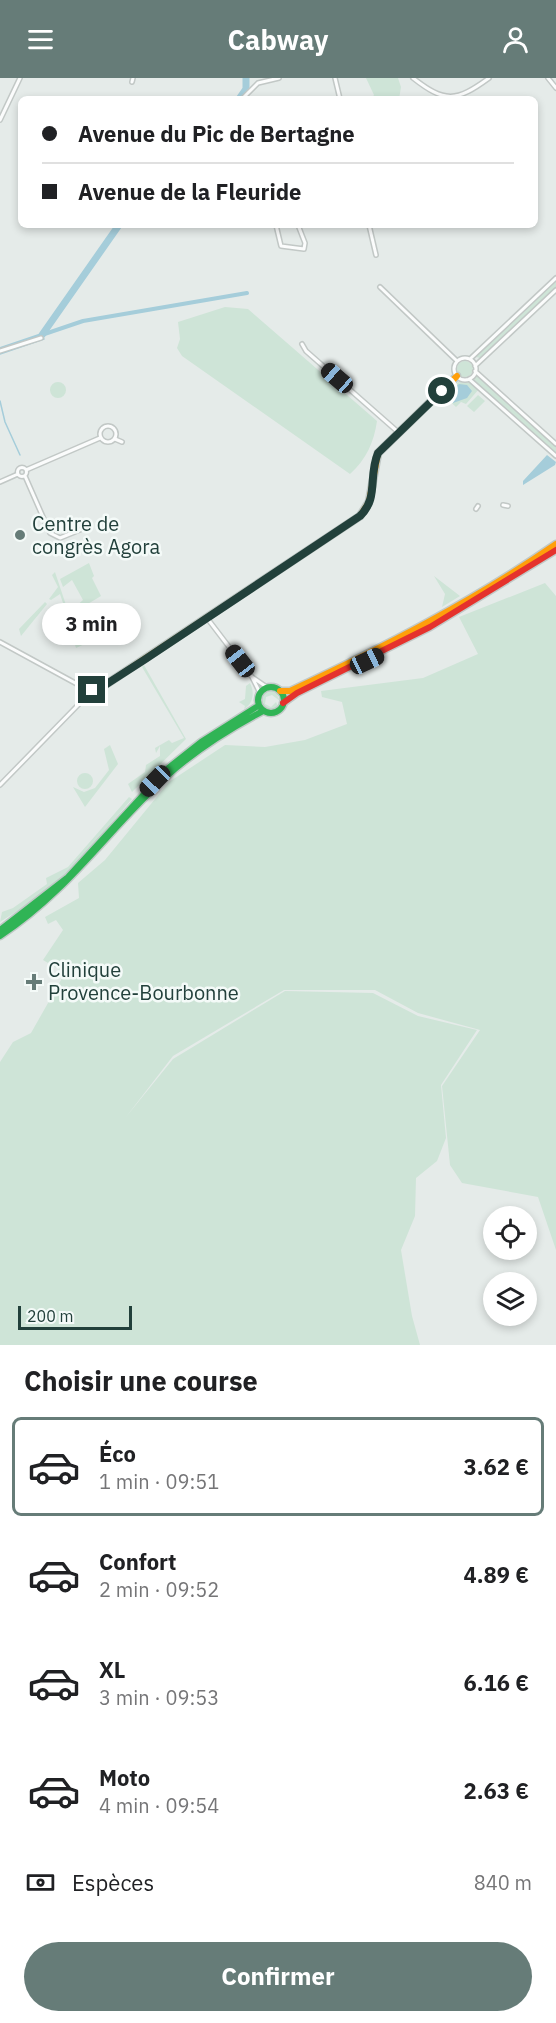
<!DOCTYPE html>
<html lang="fr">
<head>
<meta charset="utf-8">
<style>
  body { margin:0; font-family:"IBM Plex Sans",sans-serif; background:#f2f2f2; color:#202124; height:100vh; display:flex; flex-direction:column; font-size:22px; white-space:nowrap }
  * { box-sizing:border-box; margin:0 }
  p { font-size:20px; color:#757577 }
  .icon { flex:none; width:33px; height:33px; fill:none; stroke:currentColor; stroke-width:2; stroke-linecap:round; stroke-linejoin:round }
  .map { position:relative; height:1267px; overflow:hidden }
  .sheet { display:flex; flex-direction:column; background:#fff; flex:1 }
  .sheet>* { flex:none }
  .banner { position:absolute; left:18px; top:18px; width:520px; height:132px; border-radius:9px; box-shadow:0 3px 9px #0003; display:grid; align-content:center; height:132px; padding:0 24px; background:#fff }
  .buttons { position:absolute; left:483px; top:1128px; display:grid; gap:12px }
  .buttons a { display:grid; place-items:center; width:54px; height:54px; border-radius:50%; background:#fff; box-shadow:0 3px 9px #0003; font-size:30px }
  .scale { position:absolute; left:18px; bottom:15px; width:114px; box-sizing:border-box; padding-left:6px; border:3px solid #22403b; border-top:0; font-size:16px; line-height:21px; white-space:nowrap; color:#22403b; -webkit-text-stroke:4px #f4faf8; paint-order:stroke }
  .end { position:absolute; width:27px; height:27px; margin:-14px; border:8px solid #22403b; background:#fff; box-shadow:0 0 0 3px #fff }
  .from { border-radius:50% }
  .bubble { position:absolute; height:42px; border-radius:21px; background:#fff; box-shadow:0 3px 9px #0003; font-size:20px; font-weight:700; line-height:42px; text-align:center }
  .car { position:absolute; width:18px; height:36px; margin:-18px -9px; border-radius:8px; box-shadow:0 0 4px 2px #0007; background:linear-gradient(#222 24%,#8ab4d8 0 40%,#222 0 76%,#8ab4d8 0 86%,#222 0) }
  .banner b { display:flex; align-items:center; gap:21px; height:57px; font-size:22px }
  .banner b+b { border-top:2px solid #e0e0e0 }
  .banner i { width:15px; height:15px; background:#202124 }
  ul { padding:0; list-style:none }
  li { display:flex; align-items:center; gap:18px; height:99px; margin:0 12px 9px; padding:0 12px; border:3px solid transparent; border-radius:9px }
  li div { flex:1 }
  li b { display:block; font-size:22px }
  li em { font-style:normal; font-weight:700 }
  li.selected { border-color:#667c78 }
  li>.icon { width:54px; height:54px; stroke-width:1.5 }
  h2 { padding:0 24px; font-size:27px; line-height:72px }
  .pay { display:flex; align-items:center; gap:15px; height:66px; padding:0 24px; font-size:22px }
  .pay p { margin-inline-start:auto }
  .action { display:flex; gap:12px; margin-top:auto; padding:12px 24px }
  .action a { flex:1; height:69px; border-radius:36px; background:#667c78; color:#fff; font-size:24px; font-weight:700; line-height:69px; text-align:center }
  header { display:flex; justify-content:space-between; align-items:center; height:78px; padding:0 24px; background:#667c78; color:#fff; font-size:27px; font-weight:700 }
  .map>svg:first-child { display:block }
  .green { fill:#cee4d7 }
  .water { fill:#a5cdda }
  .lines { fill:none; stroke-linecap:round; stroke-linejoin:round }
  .stream { stroke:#a5cdda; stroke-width:1.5 }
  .canal { stroke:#a5cdda; stroke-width:4 }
  .river { stroke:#a5cdda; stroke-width:7 }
  .street-casing { stroke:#c2c8c6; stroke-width:6 }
  .fast-casing { stroke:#c1c9c7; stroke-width:9 }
  .slow-casing { stroke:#c1c9c7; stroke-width:9 }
  .jam-casing { stroke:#c1c9c7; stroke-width:9 }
  .street { stroke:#fbfcfc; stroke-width:3 }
  .fast { stroke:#30b455; stroke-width:6 }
  .slow { stroke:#ff9f0a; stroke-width:6 }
  .jam { stroke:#e5322d; stroke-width:6 }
  .route { stroke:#22403b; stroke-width:8 }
  .poi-dot { fill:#667c78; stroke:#f4faf8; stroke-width:2 }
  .labels { text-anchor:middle; stroke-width:5; stroke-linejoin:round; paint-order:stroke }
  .poi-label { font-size:20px; fill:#22403b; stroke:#f4faf8; text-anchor:start }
</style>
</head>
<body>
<header><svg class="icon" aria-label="menu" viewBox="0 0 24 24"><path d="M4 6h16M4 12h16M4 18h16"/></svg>Cabway<svg class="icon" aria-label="person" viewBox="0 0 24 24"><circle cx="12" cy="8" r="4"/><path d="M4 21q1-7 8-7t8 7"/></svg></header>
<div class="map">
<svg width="556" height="1267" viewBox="0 0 556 1267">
  <rect width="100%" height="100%" fill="#e5ebe9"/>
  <path class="green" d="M366 0H398L401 9 399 21H371L374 17Z
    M556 201V209L480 280 476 279Z
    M225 229 248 231 377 343C374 364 366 382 350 396L182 278 177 270 180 261 178 244Z
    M457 291a8 8 0 1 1 16 0a8 8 0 1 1-16 0Z
    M477 296 556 368V377L472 302Z
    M50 312a8 8 0 1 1 16 0a8 8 0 1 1-16 0Z
    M458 304 472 305 479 311 466 326 461 324 456 329 444 318Z
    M478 317 485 323 474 334 467 328Z
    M89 485 94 498 92 500 101 518 71 536 77 555 82 562 109 550 111 554 76 570 68 544 64 539 83 522 72 502 63 509 60 501Z
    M55 494 67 530 65 531 60 516 51 522 49 521 58 509 52 497Z
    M434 498 460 518 442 529 445 516Z
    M545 505 556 518V1172L538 1119 462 1105 450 1087 442 1008 480 952 418 935 375 912H284L173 978 126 1039 173 981 285 913 373 915 418 938 477 952 441 1007 446 1060 437 1083 416 1100 415 1138 401 1172 412 1238 420 1267H0V984L13 964 31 955 65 895 43 882 63 852 56 842 48 846 45 839 79 820 78 805 105 782 169 704 225 667 265 669 305 662 347 646 342 624 322 619 321 613 423 600 478 576 459 539Z
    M45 524 47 526 21 558 19 551Z
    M144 587 186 661 132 714 128 706 145 694 146 687 160 678V668L156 675 155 670 169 662 172 665 184 660 142 589Z
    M250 605C255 615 253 626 244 631L245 628 239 624 245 621 246 608Z
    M268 612 276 614 280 623 272 617 266 619 265 626 271 629 276 624 278 628 271 633 266 632 260 626 261 618Z
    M110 667 118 686 85 729 73 709 84 714 95 710 109 692 104 671Z
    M77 703a8 8 0 1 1 16 0a8 8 0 1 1-16 0Z
    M129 719 132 721 72 791 42 817 0 844 2 834 13 830 47 806 46 800 68 789Z"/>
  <path class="water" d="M459 306 467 307 472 313 467 320 453 325 447 316Z
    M547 377 556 384 555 387 523 407V403Z"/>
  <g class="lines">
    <path class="stream" d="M0 276 44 261 42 257
      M0 323 5 344 20 377"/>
    <path class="canal" d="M0 271 83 243 247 215"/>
    <path class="river" d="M239 21 246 11V0
      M42 257 119 147"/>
    <g class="street-casing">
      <path id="street" d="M335 0 340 21
        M413 0C445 25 456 24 489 0
        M548 0 556 10
        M132 4 133 0
        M242 21 258 5 279 0
        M0 42 20 0
        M276 147 281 168 304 171 305 165 298 147
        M369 147 376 177
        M380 209 457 283
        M302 266 306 273 398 354
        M0 273 41 260
        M454 291a11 11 0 1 1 22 0a11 11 0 1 1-22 0Z
        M470 281 556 200
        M475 288 556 212
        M475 293 556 366
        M469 301 556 378
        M100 356a8 8 0 1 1 16 0a8 8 0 1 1-16 0Z
        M115 361 122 364
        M17.5 394a4.5 4.5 0 1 1 9 0a4.5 4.5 0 1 1-9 0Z
        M26 392 100 360
        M25 398 50 455 60 460 82 451
        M0 404 18 396
        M503 427 508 428
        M476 431 478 428
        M207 540 252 599
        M0 564 77 606 84 613 80 625 0 707
        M260 615 252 599 268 610"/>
    </g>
    <g class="fast-casing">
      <path id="fast" d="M258 622a13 13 0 1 1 26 0a13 13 0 1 1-26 0Z
        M0 852 68 799 167 691 201 664 258 628
        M0 858C71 811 108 751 168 697 197 671 229 651 263 633"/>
    </g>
    <g class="slow-casing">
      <path id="slow" d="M84 613 102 609 360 438 369 424 378 375 457 298
        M280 613H290C382 570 472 524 556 466"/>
    </g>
    <g class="jam-casing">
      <path id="jam" d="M283 625 297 615 430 549 556 472"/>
    </g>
    <use href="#street" class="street"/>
    <use href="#fast" class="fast"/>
    <use href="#slow" class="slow"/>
    <use href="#jam" class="jam"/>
  </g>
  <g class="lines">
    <path class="route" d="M92 612 102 609 144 582 360 438C379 420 368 398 378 375L442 313"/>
  </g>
  <g class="poi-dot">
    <circle cx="20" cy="457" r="6"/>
    <path d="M31 895h6v6h6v6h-6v6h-6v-6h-6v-6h6z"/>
  </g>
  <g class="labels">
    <g class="poi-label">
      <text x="32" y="453">Centre de<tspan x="32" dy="23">congrès Agora</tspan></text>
      <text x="48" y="899">Clinique<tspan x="48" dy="23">Provence-Bourbonne</tspan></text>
    </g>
  </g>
</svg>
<div class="buttons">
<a><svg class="icon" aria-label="locate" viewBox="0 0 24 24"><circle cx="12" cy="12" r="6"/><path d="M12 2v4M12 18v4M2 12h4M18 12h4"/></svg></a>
<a><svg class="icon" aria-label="layers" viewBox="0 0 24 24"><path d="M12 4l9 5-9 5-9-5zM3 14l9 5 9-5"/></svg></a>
</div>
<div class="scale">200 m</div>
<i class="end from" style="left:442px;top:313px"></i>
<i class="end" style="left:92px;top:612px"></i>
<div class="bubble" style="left:42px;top:525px;width:99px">3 min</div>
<i class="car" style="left:337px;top:300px;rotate:311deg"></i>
<i class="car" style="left:240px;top:583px;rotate:322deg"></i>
<i class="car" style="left:367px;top:583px;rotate:65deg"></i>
<i class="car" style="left:155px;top:703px;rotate:224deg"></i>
<div class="banner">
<b><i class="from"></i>Avenue du Pic de Bertagne</b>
<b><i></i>Avenue de la Fleuride</b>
</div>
</div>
<section class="sheet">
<h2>Choisir une course</h2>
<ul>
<li class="selected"><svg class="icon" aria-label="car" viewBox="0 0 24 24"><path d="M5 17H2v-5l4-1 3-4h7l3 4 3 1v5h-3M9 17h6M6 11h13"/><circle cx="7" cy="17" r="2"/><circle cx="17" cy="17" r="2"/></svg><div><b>Éco</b><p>1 min · 09:51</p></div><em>3.62 €</em></li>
<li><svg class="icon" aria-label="car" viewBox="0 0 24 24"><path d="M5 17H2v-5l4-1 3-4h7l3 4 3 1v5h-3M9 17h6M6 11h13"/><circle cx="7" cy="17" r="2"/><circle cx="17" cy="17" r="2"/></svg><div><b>Confort</b><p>2 min · 09:52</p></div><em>4.89 €</em></li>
<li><svg class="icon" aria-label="car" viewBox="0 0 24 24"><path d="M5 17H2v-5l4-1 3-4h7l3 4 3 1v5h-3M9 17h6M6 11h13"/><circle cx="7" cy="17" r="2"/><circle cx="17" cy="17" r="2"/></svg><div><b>XL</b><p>3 min · 09:53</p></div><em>6.16 €</em></li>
<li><svg class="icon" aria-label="car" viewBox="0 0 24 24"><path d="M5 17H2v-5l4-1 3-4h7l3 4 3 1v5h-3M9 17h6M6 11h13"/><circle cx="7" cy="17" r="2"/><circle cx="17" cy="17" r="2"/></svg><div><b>Moto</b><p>4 min · 09:54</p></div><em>2.63 €</em></li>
</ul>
<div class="pay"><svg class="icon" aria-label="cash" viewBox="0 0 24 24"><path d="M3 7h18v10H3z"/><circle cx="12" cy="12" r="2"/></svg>Espèces<p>840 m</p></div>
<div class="action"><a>Confirmer</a></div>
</section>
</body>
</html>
